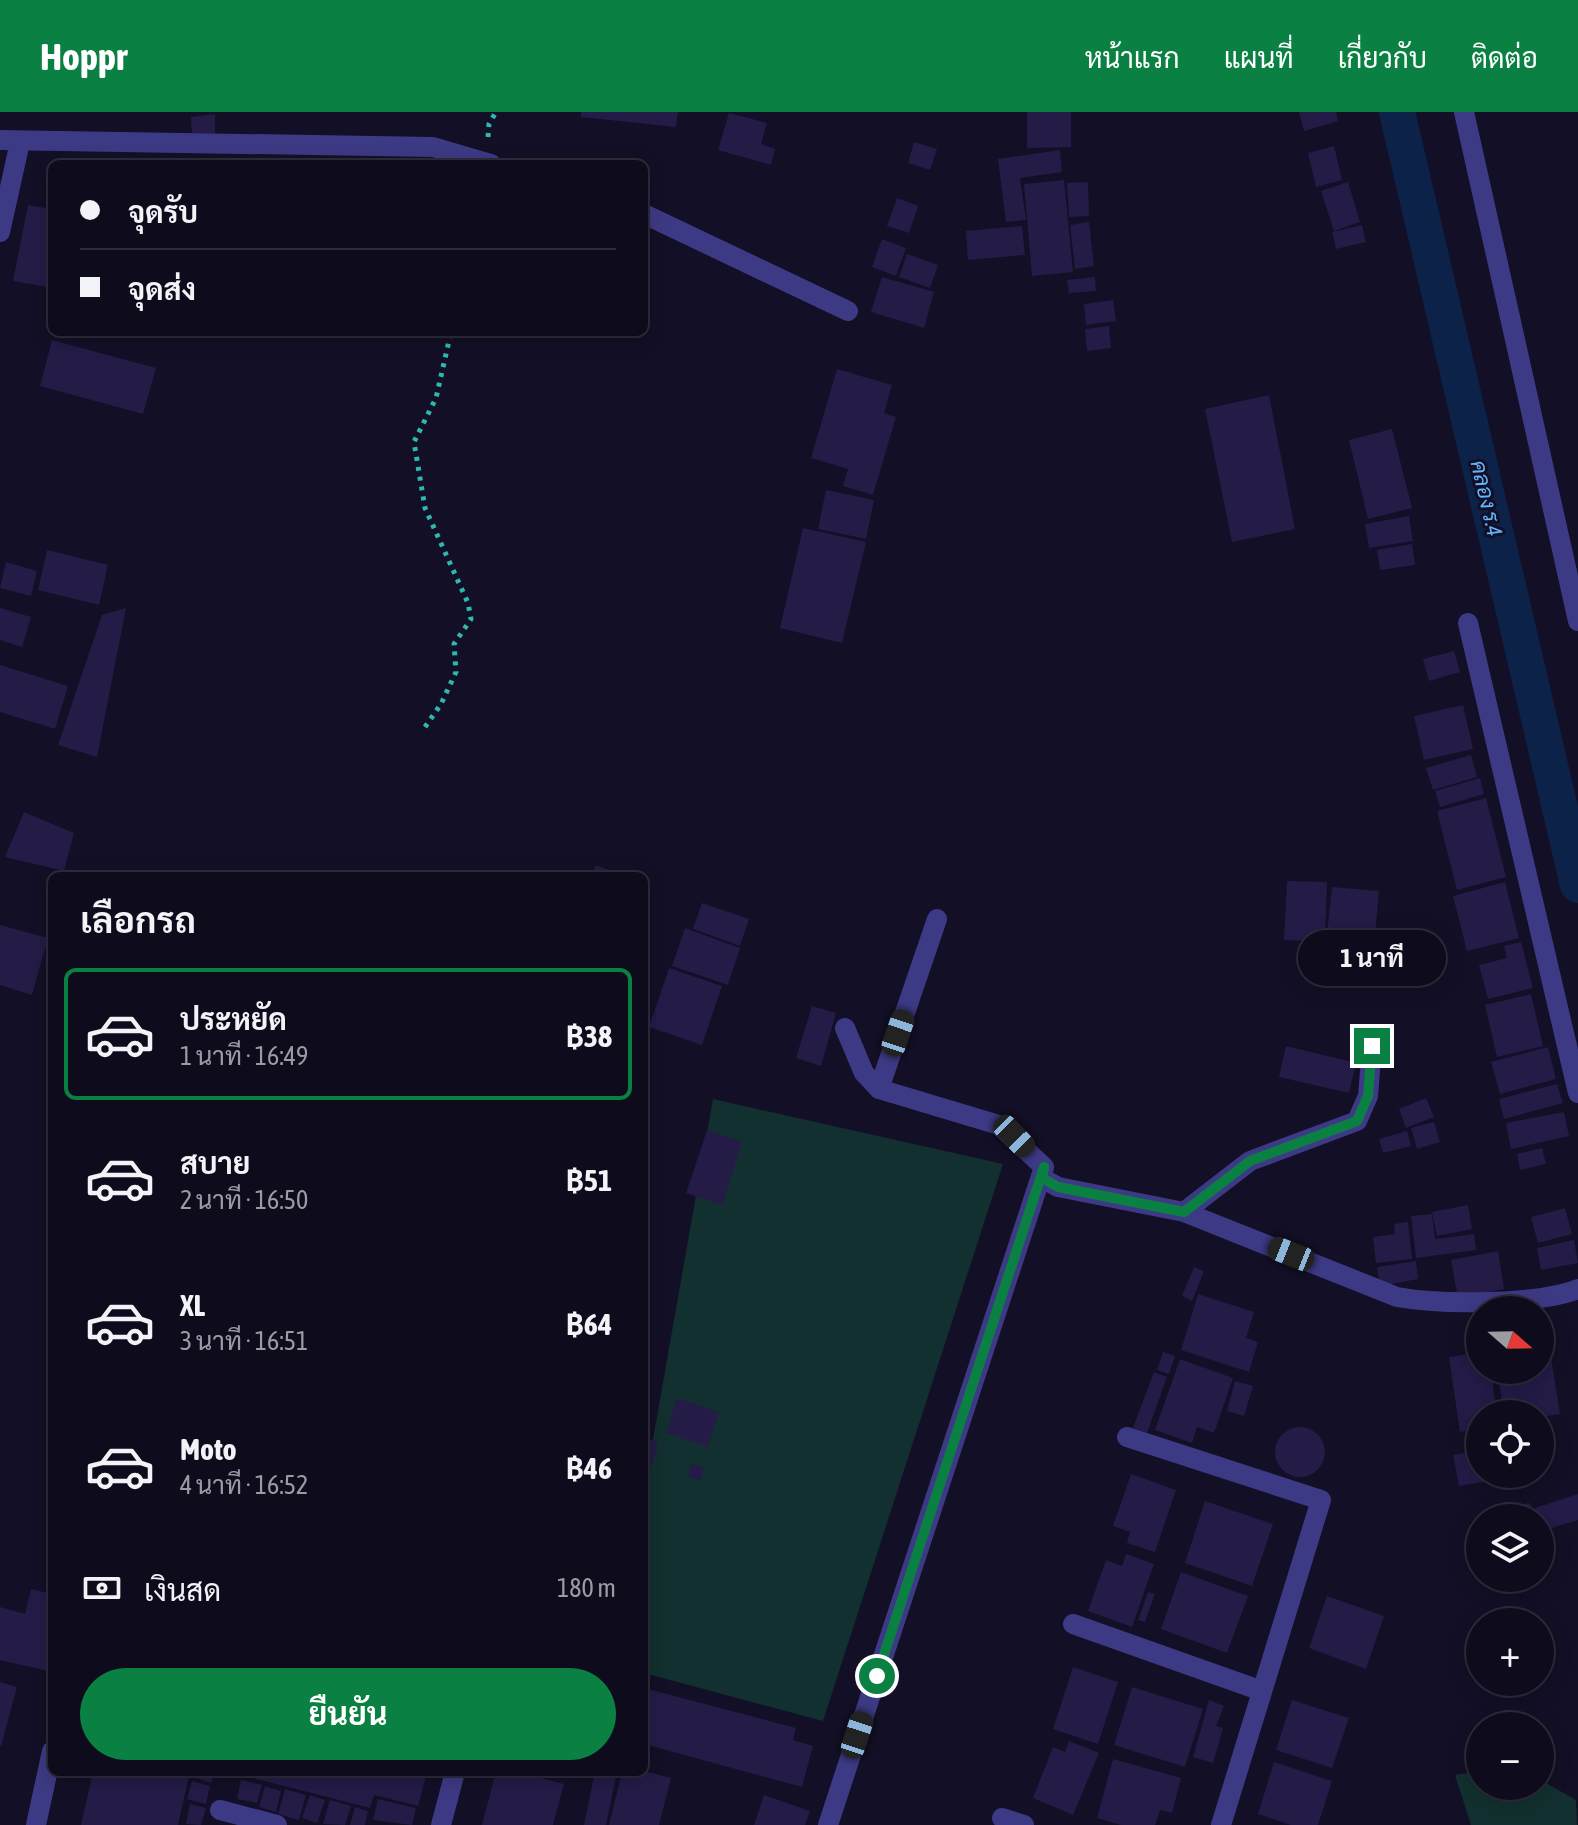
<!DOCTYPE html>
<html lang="th">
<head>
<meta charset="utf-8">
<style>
  body { margin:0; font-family:"Asap Condensed",Sarabun,sans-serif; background:#1c1929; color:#f1f3f6; height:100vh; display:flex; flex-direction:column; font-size:30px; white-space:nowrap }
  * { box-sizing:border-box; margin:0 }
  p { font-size:26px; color:#9b9ba3 }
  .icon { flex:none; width:44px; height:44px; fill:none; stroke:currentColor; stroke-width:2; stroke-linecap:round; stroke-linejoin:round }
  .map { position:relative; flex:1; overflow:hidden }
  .panel { position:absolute; left:48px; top:760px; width:600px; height:904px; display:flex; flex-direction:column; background:#0e0b1c; border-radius:12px; box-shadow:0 4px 20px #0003,0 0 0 2px #2e2b3b }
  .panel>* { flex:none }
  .top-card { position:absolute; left:48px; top:48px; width:600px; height:176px; border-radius:12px; box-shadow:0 4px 20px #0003,0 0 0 2px #2e2b3b; display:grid; align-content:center; height:176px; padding:0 32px; background:#0e0b1c }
  .needle { width:52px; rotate:110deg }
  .tools { position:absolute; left:1466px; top:1184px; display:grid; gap:16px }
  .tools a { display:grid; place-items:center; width:88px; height:88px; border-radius:50%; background:#0e0b1c; box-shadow:0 4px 20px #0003,0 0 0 2px #2e2b3b; font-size:40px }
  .end { position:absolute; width:36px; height:36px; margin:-18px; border:10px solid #0b8043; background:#fff; box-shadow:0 0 0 4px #fff }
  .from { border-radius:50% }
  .bubble { position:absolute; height:56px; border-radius:28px; background:#0e0b1c; box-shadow:0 4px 20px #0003,0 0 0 2px #2e2b3b; font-size:26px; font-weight:700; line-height:56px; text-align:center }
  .car { position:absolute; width:24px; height:48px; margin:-24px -12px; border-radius:10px; box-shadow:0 0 6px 2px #0007; background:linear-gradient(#222 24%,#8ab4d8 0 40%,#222 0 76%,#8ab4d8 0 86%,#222 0) }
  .top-card b { display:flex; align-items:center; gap:28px; height:76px; font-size:30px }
  .top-card b+b { border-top:2px solid #2e2b3b }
  .top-card i { width:20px; height:20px; background:#f1f3f6 }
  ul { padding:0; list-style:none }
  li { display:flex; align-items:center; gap:24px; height:132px; margin:0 16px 12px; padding:0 16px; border:4px solid transparent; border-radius:12px }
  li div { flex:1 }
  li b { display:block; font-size:30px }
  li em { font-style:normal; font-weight:700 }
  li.current { border-color:#0b8043 }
  li>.icon { width:72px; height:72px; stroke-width:1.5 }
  h2 { padding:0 32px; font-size:36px; line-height:96px }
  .pay { display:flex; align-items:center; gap:20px; height:88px; padding:0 32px; font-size:30px }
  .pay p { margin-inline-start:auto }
  .cta { display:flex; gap:16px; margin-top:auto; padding:16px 32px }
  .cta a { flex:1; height:92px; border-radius:48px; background:#0b8043; color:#fff; font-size:32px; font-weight:700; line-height:92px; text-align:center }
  header { display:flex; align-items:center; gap:48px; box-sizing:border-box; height:112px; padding:0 40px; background:#0b8043; color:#fff }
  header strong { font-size:38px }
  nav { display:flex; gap:44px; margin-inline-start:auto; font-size:28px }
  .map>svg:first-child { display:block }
  .green { fill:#12302f }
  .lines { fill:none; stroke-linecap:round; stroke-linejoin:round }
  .canal { stroke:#0c2248; stroke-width:36 }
  .building { fill:#241b47 }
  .path { stroke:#2fb8b0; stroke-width:5; stroke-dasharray:4 6; stroke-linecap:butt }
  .minor { stroke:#3d3a85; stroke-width:20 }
  .route { stroke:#0b8043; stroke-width:10 }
  .labels { text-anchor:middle; stroke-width:6; stroke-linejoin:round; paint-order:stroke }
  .water-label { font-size:22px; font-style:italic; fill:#62b6ff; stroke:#130f26 }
</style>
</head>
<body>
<header>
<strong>Hoppr</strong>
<nav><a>หน้าแรก</a><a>แผนที่</a><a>เกี่ยวกับ</a><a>ติดต่อ</a></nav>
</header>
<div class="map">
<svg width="1578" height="1713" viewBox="0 0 1578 1713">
  <rect width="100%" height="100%" fill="#130f26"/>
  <path class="green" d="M713 987 1003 1052 823 1609 644 1561V1378Z
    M1480 1659V1674L1548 1672 1576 1688 1577 1713H1471L1455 1663Z"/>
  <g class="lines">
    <path class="canal" d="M1397 0 1578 773"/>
  </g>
  <path class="building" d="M581 0H678L676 15 581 5Z
    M1027 0H1071V35L1027 36Z
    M1299 0H1336L1338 9 1304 19Z
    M729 1 767 11 761 32 775 37 771 53 718 38Z
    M215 2V22L192 21 191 5Z
    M914 30 937 37 930 58 908 51Z
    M1334 34 1342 68 1316 75 1308 41Z
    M1060 38 1062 60 1020 66 1026 108 1006 110 998 47Z
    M1064 68 1073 160 1032 164 1024 72Z
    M1088 70 1089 104 1069 105 1067 71Z
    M1348 70 1360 110 1334 119 1321 79Z
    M897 86 918 94 909 121 887 114Z
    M28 93 52 97V176L13 169Z
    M1089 110 1094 154 1075 157 1070 113Z
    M1362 113 1366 130 1336 137 1332 120Z
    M1022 114 1025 143 968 148 966 119Z
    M882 127 906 136 896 164 872 155Z
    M907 142 938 153 930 176 899 165Z
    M882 165 934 180 924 216 871 200Z
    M1095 165 1096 179 1069 181 1067 168Z
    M1113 188 1116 209 1086 213 1084 192Z
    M1109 214 1111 236 1087 239 1085 217Z
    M52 228 156 256 143 302 40 274Z
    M837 257 892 273 884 301 896 305 873 383 843 374 848 357 811 346Z
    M1269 283 1295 417 1232 430 1205 297Z
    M1392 317 1412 396 1368 407 1349 328Z
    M826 378 874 388 866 427 818 417Z
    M1409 404 1413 429 1369 436 1365 412Z
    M803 416 866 430 842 531 780 516Z
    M1412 432 1415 453 1380 458 1377 438Z
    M47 438 108 453 99 493 38 478Z
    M6 450 37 459 31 484 0 476Z
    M0 496 31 505 22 535 0 528Z
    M126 496 97 645 58 633 102 503Z
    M1454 539 1460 560 1429 569 1423 547Z
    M0 553 68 574 55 617 0 600Z
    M1463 593 1473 637 1424 648 1414 604Z
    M1471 643 1477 665 1433 678 1426 656Z
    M1480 666 1484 682 1440 695 1435 679Z
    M1486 686 1506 765 1457 778 1437 699Z
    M24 700 74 721 64 759 5 745Z
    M596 753 623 764H591Z
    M1287 769 1327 770 1325 830 1284 828Z
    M1505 770 1519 826 1467 839 1453 784Z
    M1332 775 1379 779 1374 835 1326 831Z
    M702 791 749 807 740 834 693 817Z
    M0 813 48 826 32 883 0 873Z
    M685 816 740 836 728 873 672 854Z
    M1521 830 1533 876 1488 887 1479 853 1507 846 1504 834Z
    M669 856 722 874 702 933 649 915Z
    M1531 882 1543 934 1497 945 1485 893Z
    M812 894 836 901 821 954 796 946Z
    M1286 934 1356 951 1349 981 1279 965Z
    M1548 935 1556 967 1500 982 1491 950Z
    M1557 972 1563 991 1504 1007 1499 987Z
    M1426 986 1434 1005 1406 1016 1399 997Z
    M1564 1000 1569 1024 1511 1037 1506 1011Z
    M1434 1010 1440 1030 1417 1037 1411 1016Z
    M707 1018 742 1030 722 1093 686 1081Z
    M1407 1019 1411 1034 1383 1041 1379 1027Z
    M1542 1036 1546 1052 1520 1058 1517 1042Z
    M1468 1093 1472 1117 1437 1124 1432 1100Z
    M1565 1096 1572 1122 1538 1131 1531 1105Z
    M1432 1102 1435 1127 1474 1122 1476 1138 1416 1146 1411 1104Z
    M1408 1110 1412 1147 1376 1151 1373 1125 1395 1122 1394 1112Z
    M1574 1128 1578 1151 1541 1158 1537 1136Z
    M1498 1139 1504 1177 1458 1186 1451 1148Z
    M1416 1149 1418 1167 1380 1174 1377 1155Z
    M1194 1155 1204 1159 1192 1189 1182 1184Z
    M1198 1182 1254 1200 1246 1226 1258 1230 1249 1260 1181 1238Z
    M1549 1233 1560 1302 1540 1305 1504 1302 1497 1258H1540V1234Z
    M1163 1240 1175 1244 1169 1262 1157 1258Z
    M1480 1240V1258H1491L1497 1302H1480V1316L1460 1320 1449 1245Z
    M1180 1247 1233 1266 1214 1321 1197 1315 1192 1331 1155 1318Z
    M1154 1260 1167 1265 1147 1321 1133 1316Z
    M1235 1269 1253 1274 1244 1304 1227 1299Z
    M677 1286 719 1300 708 1335 666 1321Z
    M1275 1340a25 25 0 1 1 50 0a25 25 0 1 1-50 0Z
    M644 1326 658 1329 645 1381H644Z
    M1480 1338V1362L1516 1364 1459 1374 1453 1343Z
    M691 1352 704 1355 700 1369 688 1365Z
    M1131 1362 1176 1378 1155 1440 1127 1431 1130 1420 1113 1414Z
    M1578 1382V1408L1542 1419 1535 1396Z
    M1205 1389 1273 1412 1252 1474 1185 1451Z
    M1530 1391 1534 1406H1479V1403Z
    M1126 1442 1154 1452 1132 1515 1088 1499 1106 1448 1122 1454Z
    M1181 1460 1248 1484 1227 1541 1161 1517Z
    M31 1477 52 1482V1560L0 1548V1495L25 1502Z
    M1148 1480 1155 1482 1145 1510 1138 1508Z
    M1327 1484 1384 1504 1366 1557 1309 1536Z
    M1073 1555 1118 1570 1098 1632 1053 1617Z
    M0 1570 17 1575 1 1634H0Z
    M1132 1575 1203 1597 1185 1655 1114 1633Z
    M644 1576 796 1616 793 1628 813 1634 802 1675 644 1632Z
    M1209 1588 1224 1594 1216 1614 1223 1616 1213 1651 1193 1645Z
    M1292 1588 1349 1606 1332 1656 1276 1638Z
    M1069 1629 1099 1641 1073 1703 1033 1686 1053 1635 1065 1640Z
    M1113 1647 1181 1666 1172 1701 1160 1698 1155 1713H1121L1097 1706Z
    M1274 1650 1332 1669 1318 1713H1291L1258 1702Z
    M644 1659 671 1666 659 1713H609L622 1660Z
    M93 1660H190L178 1713H81Z
    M192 1660H214L211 1671 190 1664Z
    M230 1660H427L418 1694 374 1683 370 1696Z
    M496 1660H518L564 1672 553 1713H482Z
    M553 1660H572L571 1666Z
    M595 1660H617L606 1713H584Z
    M241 1668 262 1673 257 1691 237 1687Z
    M192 1669 210 1674 206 1692 187 1687Z
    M265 1674 281 1679 276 1700 259 1695Z
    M285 1677 306 1683 299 1708 278 1702Z
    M310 1683 325 1688 317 1711 302 1706Z
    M764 1683 810 1699 805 1713H754Z
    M378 1687 416 1696 412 1713 373 1708Z
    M330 1688 351 1694 345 1713 323 1712Z
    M190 1692 206 1696 201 1713 186 1712Z
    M355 1695 368 1699 365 1713H350Z"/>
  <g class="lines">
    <path class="path" d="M488 25 489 12 496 0
      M425 615 441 592 456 560 454 532 471 507 468 491 425 396 414 330 436 286 451 220"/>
    <path class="minor" d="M1464 0 1578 509
      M0 28 433 35 491 52
      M644 102 848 199
      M0 120 20 30
      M1468 511 1578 981
      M845 916 864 961 879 977 999 1013 1044 1055 1042 1066 1058 1075 1184 1100 1397 1185C1441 1193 1537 1193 1578 1177
      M879 977 937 807
      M1184 1100 1250 1049 1357 1009 1368 984 1372 934
      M1127 1325 1321 1388 1221 1713
      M1073 1512 1262 1579
      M220 1698 277 1713
      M1002 1706 1024 1713
      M36 1713 52 1639
      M441 1713 455 1660
      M828 1713 1044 1055"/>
  </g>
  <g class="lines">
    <path class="route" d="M877 1564 1044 1055 1042 1066 1058 1075 1184 1100 1250 1049 1357 1009 1368 984 1372 934"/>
  </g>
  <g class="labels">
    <g class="water-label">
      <text transform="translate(1487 386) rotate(77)" y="8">คลอง ร.4</text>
    </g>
  </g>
</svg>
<div class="tools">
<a><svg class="needle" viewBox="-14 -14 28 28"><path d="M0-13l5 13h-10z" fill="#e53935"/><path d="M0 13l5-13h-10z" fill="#9b9ba3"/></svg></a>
<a><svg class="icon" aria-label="locate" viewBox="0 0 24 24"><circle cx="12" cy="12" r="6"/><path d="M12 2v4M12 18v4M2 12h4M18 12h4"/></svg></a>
<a><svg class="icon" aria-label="layers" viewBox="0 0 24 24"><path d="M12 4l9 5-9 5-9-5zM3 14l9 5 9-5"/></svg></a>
<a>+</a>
<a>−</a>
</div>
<i class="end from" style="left:877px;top:1564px"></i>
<i class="end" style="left:1372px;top:934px"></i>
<div class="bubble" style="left:1298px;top:818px;width:148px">1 นาที</div>
<i class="car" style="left:898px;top:921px;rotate:19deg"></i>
<i class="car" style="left:1014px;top:1024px;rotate:136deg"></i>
<i class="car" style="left:1291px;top:1142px;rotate:292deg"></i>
<i class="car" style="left:857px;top:1623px;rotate:18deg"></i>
<div class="top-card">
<b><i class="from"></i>จุดรับ</b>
<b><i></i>จุดส่ง</b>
</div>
<section class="panel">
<h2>เลือกรถ</h2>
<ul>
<li class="current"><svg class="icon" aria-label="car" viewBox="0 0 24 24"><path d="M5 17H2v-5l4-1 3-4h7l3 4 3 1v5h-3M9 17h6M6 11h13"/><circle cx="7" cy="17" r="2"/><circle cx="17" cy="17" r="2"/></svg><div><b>ประหยัด</b><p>1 นาที · 16:49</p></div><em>฿38</em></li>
<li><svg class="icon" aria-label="car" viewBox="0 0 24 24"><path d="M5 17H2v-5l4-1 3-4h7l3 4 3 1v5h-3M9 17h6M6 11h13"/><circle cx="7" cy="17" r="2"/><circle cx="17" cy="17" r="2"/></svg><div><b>สบาย</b><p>2 นาที · 16:50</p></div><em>฿51</em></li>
<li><svg class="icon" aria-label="car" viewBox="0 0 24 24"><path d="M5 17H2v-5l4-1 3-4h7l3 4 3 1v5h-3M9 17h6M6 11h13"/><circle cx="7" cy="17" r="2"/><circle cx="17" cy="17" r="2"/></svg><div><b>XL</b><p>3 นาที · 16:51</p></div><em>฿64</em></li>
<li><svg class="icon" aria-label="car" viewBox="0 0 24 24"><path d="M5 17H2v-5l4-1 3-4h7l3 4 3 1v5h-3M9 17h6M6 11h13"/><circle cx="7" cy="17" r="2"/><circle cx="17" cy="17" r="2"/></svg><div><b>Moto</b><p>4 นาที · 16:52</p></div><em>฿46</em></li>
</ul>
<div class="pay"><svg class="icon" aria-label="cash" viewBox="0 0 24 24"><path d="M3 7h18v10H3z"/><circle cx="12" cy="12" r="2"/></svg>เงินสด<p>180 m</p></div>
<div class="cta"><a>ยืนยัน</a></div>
</section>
</div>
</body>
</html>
